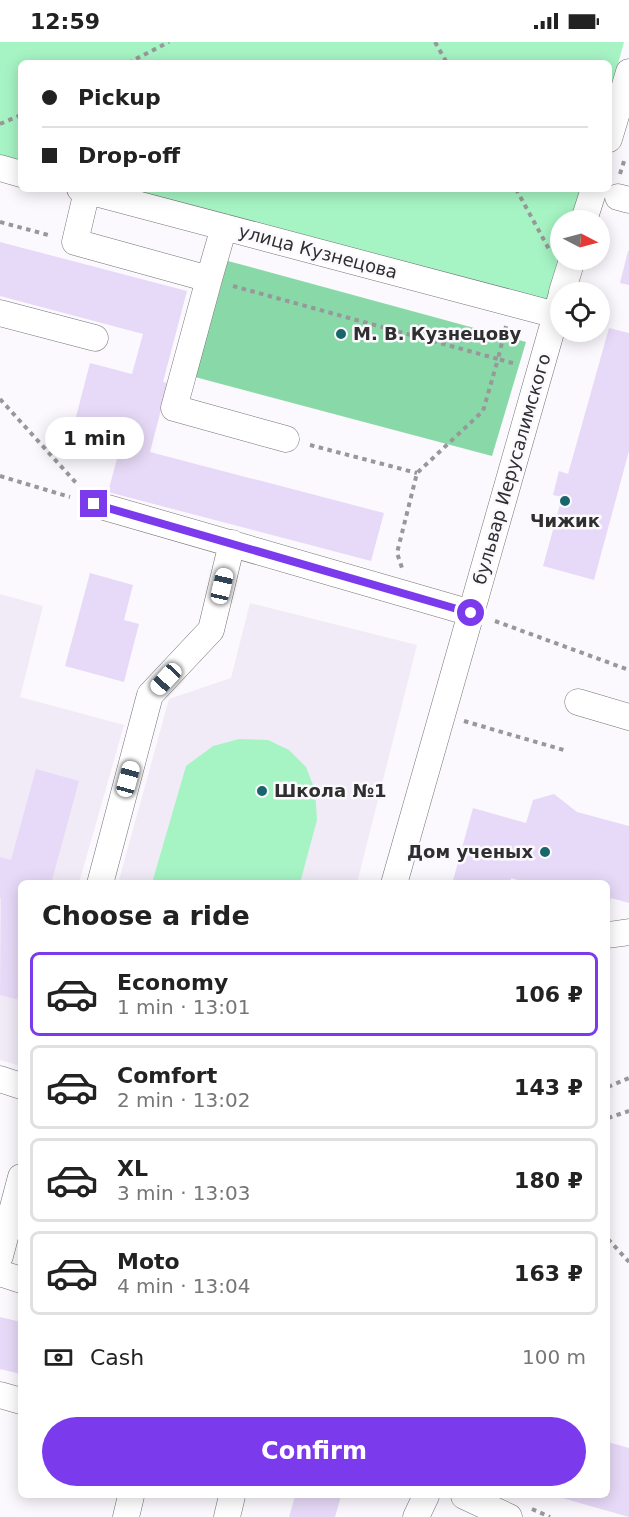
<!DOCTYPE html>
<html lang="en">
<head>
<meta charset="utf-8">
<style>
  body { margin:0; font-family:"DejaVu Sans",sans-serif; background:#f2f2f2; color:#222; height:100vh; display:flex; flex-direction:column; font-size:22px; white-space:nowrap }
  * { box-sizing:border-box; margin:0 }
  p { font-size:20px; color:#767676 }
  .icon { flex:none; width:33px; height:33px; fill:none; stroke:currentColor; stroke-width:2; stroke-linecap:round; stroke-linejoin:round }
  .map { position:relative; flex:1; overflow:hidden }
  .panel { position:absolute; left:18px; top:838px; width:592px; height:618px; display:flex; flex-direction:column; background:#fff; border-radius:9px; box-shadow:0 3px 15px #0003 }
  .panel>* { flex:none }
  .guide { position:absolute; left:18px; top:18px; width:594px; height:132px; border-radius:9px; box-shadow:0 3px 15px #0003; display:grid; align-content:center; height:132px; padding:0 24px; background:#fff }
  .needle { width:39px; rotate:96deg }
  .tools { position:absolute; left:550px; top:168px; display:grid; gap:12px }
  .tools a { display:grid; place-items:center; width:60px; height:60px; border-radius:50%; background:#fff; box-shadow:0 3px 15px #0003; font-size:30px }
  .end { position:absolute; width:27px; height:27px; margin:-14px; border:8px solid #7c3aed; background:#fff; box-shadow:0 0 0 3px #fff }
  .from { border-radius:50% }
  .bubble { position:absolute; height:42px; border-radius:21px; background:#fff; box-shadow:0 3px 15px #0003; font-size:20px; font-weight:700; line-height:42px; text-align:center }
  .car { position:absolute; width:18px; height:36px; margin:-18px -9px; border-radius:8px; box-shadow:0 0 4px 2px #0007; background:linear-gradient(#fff 24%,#345 0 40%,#fff 0 76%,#345 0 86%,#fff 0) }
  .guide b { display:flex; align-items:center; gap:21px; height:57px; font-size:22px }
  .guide b+b { border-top:2px solid #e0e0e0 }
  .guide i { width:15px; height:15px; background:#222 }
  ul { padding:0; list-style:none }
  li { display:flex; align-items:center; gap:18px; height:84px; margin:0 12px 9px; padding:0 12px; border:3px solid #e0e0e0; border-radius:9px }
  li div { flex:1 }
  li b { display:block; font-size:22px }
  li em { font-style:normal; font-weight:700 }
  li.selected { border-color:#7c3aed }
  li>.icon { width:54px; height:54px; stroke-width:1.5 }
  h2 { padding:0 24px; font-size:27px; line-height:72px }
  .pay { display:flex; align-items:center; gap:15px; height:66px; padding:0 24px; font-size:22px }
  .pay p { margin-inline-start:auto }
  .cta { display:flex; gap:12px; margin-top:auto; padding:12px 24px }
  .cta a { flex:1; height:69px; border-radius:36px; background:#7c3aed; color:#fff; font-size:24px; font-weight:700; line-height:69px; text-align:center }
  .status { display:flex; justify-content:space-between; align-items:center; height:42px; padding:0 30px; background:#fff; direction:ltr }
  .status svg { height:16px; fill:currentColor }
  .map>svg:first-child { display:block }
  .built { fill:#f0ebf7 }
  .green { fill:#a6f4c4 }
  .forest { fill:#89d8a7 }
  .building { fill:#e7daf8 }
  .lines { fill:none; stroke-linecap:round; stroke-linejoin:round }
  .minor-casing { stroke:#747276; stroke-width:27 }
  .path { stroke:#98979a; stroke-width:4; stroke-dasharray:4.5 4.5; stroke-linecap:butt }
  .minor { stroke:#fff; stroke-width:26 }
  .route { stroke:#7c3aed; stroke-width:8 }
  .poi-dot { fill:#186669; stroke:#fbf9fd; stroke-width:2 }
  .labels { text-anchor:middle; stroke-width:5; stroke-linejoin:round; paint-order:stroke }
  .street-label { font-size:18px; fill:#2f2f30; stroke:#fbf9fd }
  .poi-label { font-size:18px; font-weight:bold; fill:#2f2f30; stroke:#fbf9fd; text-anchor:start }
</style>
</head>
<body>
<div class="status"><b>12:59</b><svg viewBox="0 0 49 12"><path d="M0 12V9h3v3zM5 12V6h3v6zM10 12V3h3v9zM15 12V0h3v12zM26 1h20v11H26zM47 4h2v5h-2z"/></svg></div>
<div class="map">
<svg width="629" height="1475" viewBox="0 0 629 1475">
  <rect width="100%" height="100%" fill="#fbf9fd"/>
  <path class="built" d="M0 552 43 564 20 655 124 683 79 841 21 842V1024L0 1018Z
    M250 561 417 603 357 841 118 842 169 657 231 636Z"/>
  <path class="green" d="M0 0H624L609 55V21H21V130L0 124Z
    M80 147H583L575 178H561V218L559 263Z
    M239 697 268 698 289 708 306 725 315 748 317 778 300 841H152L186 724 213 704Z"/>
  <path class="forest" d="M228 219 526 300 492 414 195 335Z"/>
  <path class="building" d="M0 200 187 249 163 340 168 341 150 410 384 471 371 519 108 450 121 402 72 390 90 321 132 332 143 292 0 254Z
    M628 209H629V243L620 241Z
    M609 286 629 291V409L594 538 543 524 562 455 553 453 559 429 568 432Z
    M90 531 133 543 124 578 139 582 124 640 65 624Z
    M36 727 79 739 51 842H21V953L20 958 0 953 1 856H0V815L11 818Z
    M554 752 577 770 629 784V861L611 856 608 864V842H531L511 836 510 842H452L473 766 526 781 533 758Z
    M0 1275 21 1280V1332L0 1327Z
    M608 1400 629 1406V1475L555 1454H608Z
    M295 1454H341L335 1475H289Z"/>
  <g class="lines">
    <g class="minor-casing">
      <path id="minor" d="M609 97 629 30
        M0 126 21 132
        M80 147 556 273
        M87 149 75 200 209 237 174 366 286 397
        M618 155 629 158
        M584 178 594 147
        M209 237 224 185
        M562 250 572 218
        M0 271 95 296
        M94 462 471 571
        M578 660 629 675
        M100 842 150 653 211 588 232 501
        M394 842 561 255
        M608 893 629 890
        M0 1037 21 1044
        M0 1214 21 1135
        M0 1231 21 1238
        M0 1353 21 1359
        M464 1454 509 1475
        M126 1475 131 1454
        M227 1475 232 1454
        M416 1475 426 1454"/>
    </g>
    <path class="path" d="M435 0 447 21
      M128 21 169 0
      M0 82 21 73
      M620 132 625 116
      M516 147 550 209
      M0 180 52 194
      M600 205 603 194
      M233 244 498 317 483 369 417 431 397 511 402 526
      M506 284 498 317 516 322
      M0 357 78 443
      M310 403 417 431
      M0 434 70 455
      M495 579 629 628
      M464 679 567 709
      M608 1045 629 1036
      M608 1076 629 1069
      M608 1197 629 1220
      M532 1467 550 1475"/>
    <use href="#minor" class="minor"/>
  </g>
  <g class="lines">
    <path class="route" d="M94 462 471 571"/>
  </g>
  <g class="poi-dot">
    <circle cx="341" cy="292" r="6"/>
    <circle cx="565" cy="459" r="6"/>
    <circle cx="262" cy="749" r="6"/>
    <circle cx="545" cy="810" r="6"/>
  </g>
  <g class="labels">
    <g class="street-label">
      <text transform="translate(318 210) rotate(15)" y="6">улица Кузнецова</text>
      <text transform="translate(512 427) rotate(-74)" y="6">бульвар Иерусалимского</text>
    </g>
    <g class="poi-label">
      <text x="353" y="298">М. В. Кузнецову</text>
      <text x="565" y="485" text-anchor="middle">Чижик</text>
      <text x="274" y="755">Школа №1</text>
      <text x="533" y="816" text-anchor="end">Дом ученых</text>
    </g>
  </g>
</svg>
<div class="tools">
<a><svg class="needle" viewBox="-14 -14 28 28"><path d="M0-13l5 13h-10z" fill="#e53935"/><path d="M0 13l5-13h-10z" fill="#767676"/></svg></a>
<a><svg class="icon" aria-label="locate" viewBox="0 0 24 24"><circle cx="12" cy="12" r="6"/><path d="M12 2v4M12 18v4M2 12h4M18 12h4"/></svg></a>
</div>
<i class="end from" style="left:471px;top:571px"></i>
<i class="end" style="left:94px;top:462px"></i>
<div class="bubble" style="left:45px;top:375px;width:99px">1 min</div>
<i class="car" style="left:222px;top:544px;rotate:13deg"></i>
<i class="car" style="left:166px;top:637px;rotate:223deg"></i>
<i class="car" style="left:128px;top:737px;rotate:15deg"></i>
<div class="guide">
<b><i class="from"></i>Pickup</b>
<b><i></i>Drop-off</b>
</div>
<section class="panel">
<h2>Choose a ride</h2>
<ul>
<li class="selected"><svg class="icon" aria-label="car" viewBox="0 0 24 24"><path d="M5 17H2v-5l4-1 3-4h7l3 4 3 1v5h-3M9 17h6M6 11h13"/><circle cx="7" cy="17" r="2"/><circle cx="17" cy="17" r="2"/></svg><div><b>Economy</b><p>1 min · 13:01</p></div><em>106 ₽</em></li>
<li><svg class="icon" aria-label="car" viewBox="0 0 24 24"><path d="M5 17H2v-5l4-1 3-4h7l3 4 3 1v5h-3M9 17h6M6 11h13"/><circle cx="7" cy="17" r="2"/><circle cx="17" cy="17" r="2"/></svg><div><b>Comfort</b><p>2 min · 13:02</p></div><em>143 ₽</em></li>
<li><svg class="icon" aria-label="car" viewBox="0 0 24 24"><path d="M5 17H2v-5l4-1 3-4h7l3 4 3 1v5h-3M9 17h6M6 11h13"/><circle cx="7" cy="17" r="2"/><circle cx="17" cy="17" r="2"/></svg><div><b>XL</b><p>3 min · 13:03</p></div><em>180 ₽</em></li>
<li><svg class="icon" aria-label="car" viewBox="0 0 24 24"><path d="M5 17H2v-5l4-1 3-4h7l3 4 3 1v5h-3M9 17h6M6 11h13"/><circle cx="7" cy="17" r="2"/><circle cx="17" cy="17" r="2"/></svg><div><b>Moto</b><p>4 min · 13:04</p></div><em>163 ₽</em></li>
</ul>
<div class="pay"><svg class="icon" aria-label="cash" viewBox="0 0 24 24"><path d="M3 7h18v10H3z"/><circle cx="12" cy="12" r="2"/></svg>Cash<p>100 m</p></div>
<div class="cta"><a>Confirm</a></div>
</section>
</div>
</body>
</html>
